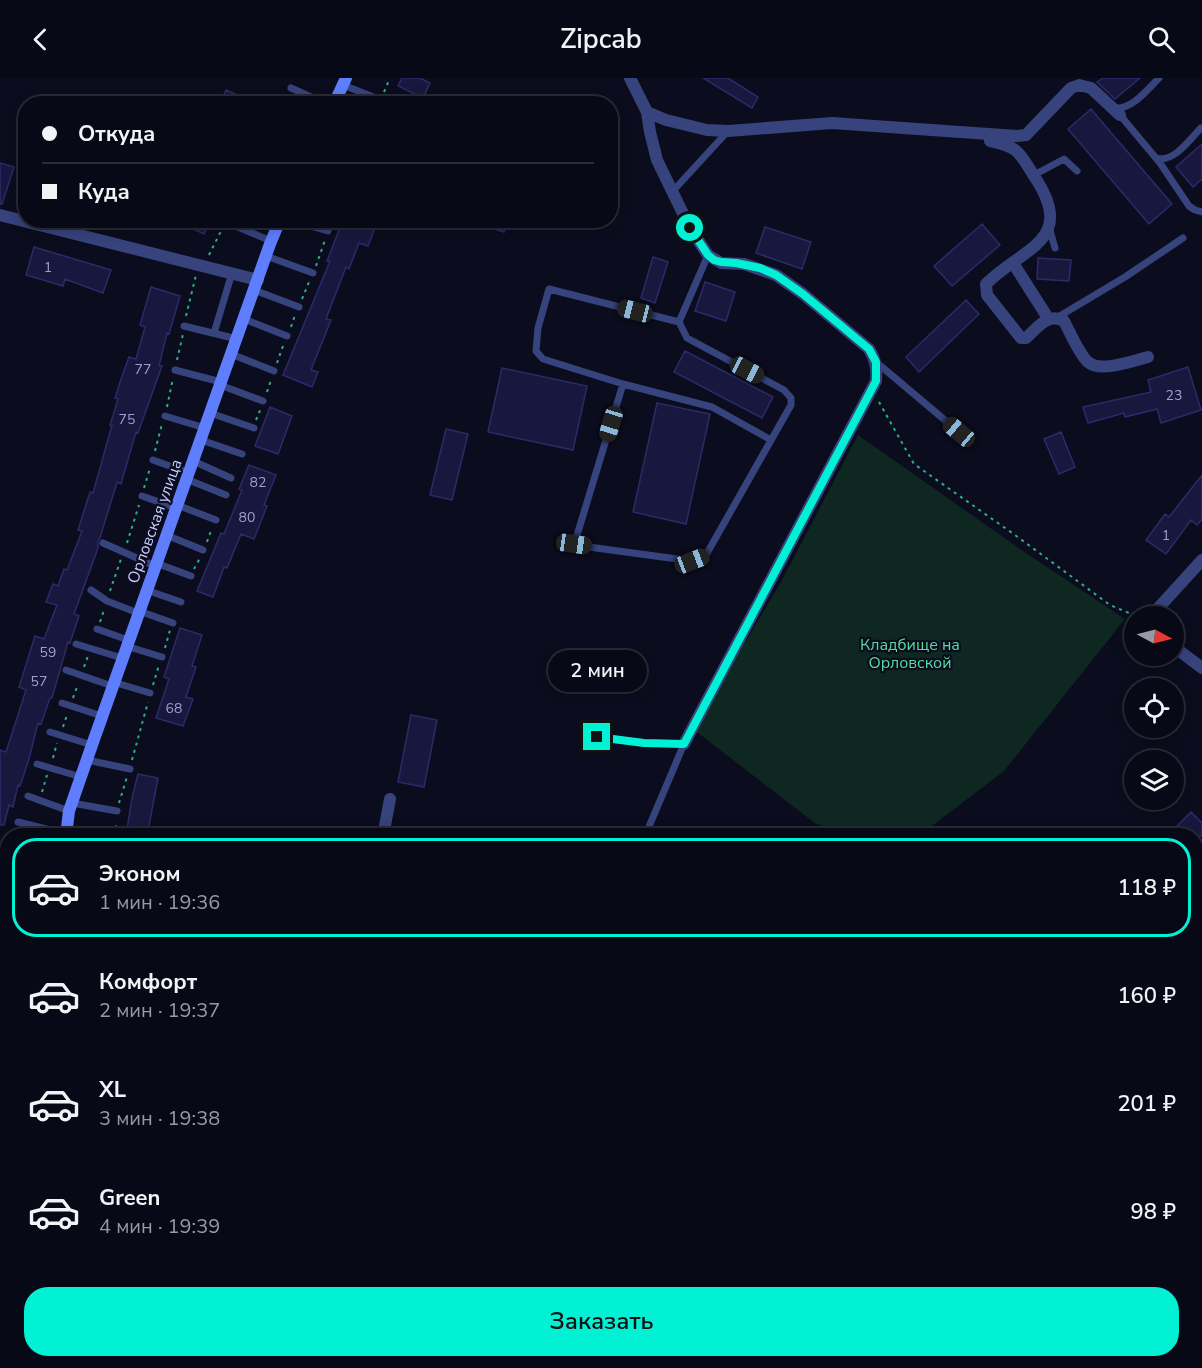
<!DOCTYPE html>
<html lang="ru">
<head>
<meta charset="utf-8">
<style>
  body { margin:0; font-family:"Nunito Sans",sans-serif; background:#11121f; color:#f1f3f6; height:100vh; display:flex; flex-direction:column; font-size:22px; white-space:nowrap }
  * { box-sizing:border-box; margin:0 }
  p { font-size:20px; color:#989aa1 }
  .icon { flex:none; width:33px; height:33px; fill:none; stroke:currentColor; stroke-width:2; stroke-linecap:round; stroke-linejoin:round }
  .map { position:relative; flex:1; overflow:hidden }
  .sheet { position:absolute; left:0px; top:750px; width:1203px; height:540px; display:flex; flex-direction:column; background:#080916; border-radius:24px 24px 0 0; box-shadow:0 3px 15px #0003,0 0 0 2px #292a35 }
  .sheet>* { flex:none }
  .hud { position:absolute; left:18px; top:18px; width:600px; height:132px; border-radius:24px; box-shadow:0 3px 15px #0003,0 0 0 2px #292a35; display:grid; align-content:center; height:132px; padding:0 24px; background:#080916 }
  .needle { width:39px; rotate:97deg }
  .controls { position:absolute; left:1124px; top:528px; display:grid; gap:12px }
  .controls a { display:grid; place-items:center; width:60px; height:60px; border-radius:50%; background:#080916; box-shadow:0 3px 15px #0003,0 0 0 2px #292a35; font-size:30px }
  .end { position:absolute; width:27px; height:27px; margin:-14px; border:8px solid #01f1d5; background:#111; box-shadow:0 0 0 3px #111 }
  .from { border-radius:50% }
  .bubble { position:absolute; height:42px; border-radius:21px; background:#080916; box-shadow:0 3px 15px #0003,0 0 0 2px #292a35; font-size:20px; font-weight:600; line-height:42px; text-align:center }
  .car { position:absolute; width:18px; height:36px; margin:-18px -9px; border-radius:8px; box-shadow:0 0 4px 2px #0007; background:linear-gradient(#222 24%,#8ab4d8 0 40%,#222 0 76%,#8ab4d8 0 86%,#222 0) }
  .hud b { display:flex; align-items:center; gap:21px; height:57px; font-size:22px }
  .hud b+b { border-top:2px solid #292a35 }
  .hud i { width:15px; height:15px; background:#f1f3f6 }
  ul { padding:10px 0 0; list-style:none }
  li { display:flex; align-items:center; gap:18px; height:99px; margin:0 12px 9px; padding:0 12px; border:3px solid transparent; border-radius:24px }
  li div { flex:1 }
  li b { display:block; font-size:22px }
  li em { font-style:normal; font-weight:600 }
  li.active { border-color:#01f1d5 }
  li>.icon { width:54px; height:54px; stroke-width:1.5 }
  .primary-button { display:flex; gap:12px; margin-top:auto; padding:12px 24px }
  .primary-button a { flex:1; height:69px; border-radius:24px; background:#01f1d5; color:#111; font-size:24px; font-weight:600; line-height:69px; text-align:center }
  header { display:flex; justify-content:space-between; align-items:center; height:78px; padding:0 24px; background:#080916; font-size:27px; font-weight:600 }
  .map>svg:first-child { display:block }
  .green { fill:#0f2721 }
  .building { fill:#18183e; stroke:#2a2b69; stroke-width:1.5 }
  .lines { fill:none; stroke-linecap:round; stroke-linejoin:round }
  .path { stroke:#2dad8a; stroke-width:2; stroke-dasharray:3 4.5; stroke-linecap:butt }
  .service { stroke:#36437c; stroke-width:7 }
  .minor { stroke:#36437c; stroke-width:12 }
  .tertiary { stroke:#36437c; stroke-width:12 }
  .secondary { stroke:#5f7efe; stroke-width:12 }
  .route { stroke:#01f1d5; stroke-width:8 }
  .labels { text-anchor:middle; stroke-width:4.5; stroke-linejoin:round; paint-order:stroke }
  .number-label { font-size:14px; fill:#9ba0cf }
  .street-label { font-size:16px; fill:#c7cdff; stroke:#0b0c1d }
  .park-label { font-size:16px; fill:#55dd9e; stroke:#0b0c1d }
</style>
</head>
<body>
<header><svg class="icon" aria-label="back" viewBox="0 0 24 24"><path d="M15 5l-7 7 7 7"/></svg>Zipcab<svg class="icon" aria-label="search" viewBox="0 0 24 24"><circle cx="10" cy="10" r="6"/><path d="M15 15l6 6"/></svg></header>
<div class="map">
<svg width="1202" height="1290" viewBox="0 0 1202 1290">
  <rect width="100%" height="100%" fill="#0b0c1d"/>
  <path class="green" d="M858 357 1023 473 1125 541 1004 693 920 757H852L816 746 693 651 781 504Z"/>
  <path class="building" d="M402 0H420L430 5 423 20 398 8Z
    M703 0H728L758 19 752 30Z
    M1103 0H1140L1115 21 1097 4Z
    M226 12 257 26H220Z
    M1091 31 1172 126 1149 146 1068 51Z
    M1202 66V101L1193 109 1176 89Z
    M0 85 14 89 2 126H0Z
    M174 142H211L204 156Z
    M343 142H378L368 168 359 165 349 191 346 189 326 241 331 242 311 292 318 294 312 309 283 297 330 183H327Z
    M476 142H508L504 154 475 145Z
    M982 146 1000 167 952 208 934 188Z
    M765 149 811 164 802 191 756 175Z
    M34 169 111 192 103 215 65 201 63 208 26 197Z
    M653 179 668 184 655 225 641 220Z
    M1038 180 1071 182 1069 203 1037 201Z
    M705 204 735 214 726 243 695 233Z
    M151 209 180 218 169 256 167 255 159 288H162L138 355 136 354 121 406 117 404 100 460 98 463V470L74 536 79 538 70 565 68 564 52 620H50L41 646 38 645 29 681 20 708 18 707 13 729 9 727 4 747H0V672L6 674 26 612 19 609 35 558 44 561 57 527 46 524 53 506 58 508 64 491 67 492 82 453 78 452 90 414 93 415 112 347H110L118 321 115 320 121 301 129 279 136 281 145 249 140 247Z
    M966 222 979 236 919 294 906 279Z
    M685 273 773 319 762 340 674 294Z
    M1188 289 1201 332 1161 345 1157 331 1125 339 1124 335 1088 345 1083 329 1151 314 1148 302Z
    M502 290 587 308 573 372 488 354Z
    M657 325 710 336 686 446 633 434Z
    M270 329 292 338 278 376 255 368Z
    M446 351 468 356 452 422 430 417Z
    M1061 354 1075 389 1059 396 1044 361Z
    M249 387 276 397 264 427 267 428 254 461 241 456 227 490 224 489 213 519 197 513 221 455 224 456 242 412 239 411Z
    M1202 397V441L1197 447 1191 442 1166 476 1146 462 1165 436 1169 439Z
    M180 550 202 557 192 588 196 589 186 619 193 621 183 648 156 640 169 601 164 599Z
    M411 637 437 642 424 709 398 704Z
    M138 696 158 700 147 758H126L132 720Z
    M1191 734 1202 745V758H1167Z"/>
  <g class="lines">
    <path class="path" d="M384 14 390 0
      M284 26 287 19
      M209 177 221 153
      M316 188 325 162
      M302 221 309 204
      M186 238 196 197
      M291 249 295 237
      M177 282 183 256
      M277 285 284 265
      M267 314 271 302
      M879 324 914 386 1015 457 1110 527 1136 538
      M167 329 173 300
      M256 342 261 330
      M155 373 162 346
      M144 410 150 390
      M207 464 212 450
      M127 465 139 427
      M194 491 200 480
      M110 513 121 481
      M100 544 104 532
      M165 570 170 552
      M84 589 88 578
      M153 607 159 587
      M73 620 78 606
      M63 649 67 637
      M53 680 57 665
      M132 682 148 624
      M42 714 47 697
      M119 725 127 699
      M115 758 116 743
      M0 1053 4 1005
      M70 1290 71 1282"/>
    <path class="service" d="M343 7 381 22
      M291 10 327 26
      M1114 30C1132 32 1147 12 1159 0
      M1120 37 1160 85 1189 128 1195 132 1202 134
      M1157 80C1174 85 1190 61 1201 50
      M1034 97 1064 81 1077 93
      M672 114 728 53
      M289 142 328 153
      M226 144 271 163
      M1049 149 1055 170
      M708 177 679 244 687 260 784 312 791 320V327L706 477 692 483 574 467 623 306 712 329 771 362
      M266 178 313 195
      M254 212 299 229
      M1058 239 1125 199 1183 160
      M244 241 287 258
      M184 248 237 261
      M214 255 232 195
      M231 276 274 293
      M876 284 959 354
      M175 292 221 304
      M623 306 543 281 536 273 538 250 549 211 679 244
      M220 307 263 323
      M210 335 254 350
      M165 338 205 350
      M201 362 242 376
      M153 382 189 395
      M193 383 231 400
      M186 401 226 417
      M142 418 176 430
      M177 427 216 442
      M166 457 203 472
      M103 465 155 488
      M156 485 191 498
      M91 512 107 523 138 535
      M146 512 181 524
      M139 533 173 545
      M97 551 128 562
      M76 566 122 580
      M126 568 162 579
      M66 592 112 608
      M113 604 150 615
      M62 625 102 638
      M50 654 92 667
      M597 659 644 665 684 666 645 758
      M87 682 130 691
      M37 686 81 699
      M28 718 69 733
      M72 725 117 733
      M18 744 66 756
      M6 837H8
      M2 863 8 864
      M0 904 8 905
      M0 943 8 944
      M0 971 8 972
      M0 996 8 997
      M0 1190 8 1191
      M0 1259 8 1260"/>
    <path class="minor" d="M630 0 647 34 666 42 707 52 728 53 832 45 1017 58 1026 57 1071 10 1079 7 1091 10 1120 37
      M647 34 650 54 657 82 690 150 708 177 721 185 744 186 776 197 803 216 869 271C876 282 877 291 876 303L684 666
      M990 63C1019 69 1019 74 1034 98 1078 163 1023 169 986 206L987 217 1021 260H1026C1037 250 1048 234 1064 243 1070 254 1079 276 1088 284 1100 295 1133 283 1148 279
      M0 137 258 202
      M1013 185 1048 240
      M1151 538 1202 482
      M1173 568 1202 590
      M383 758 390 721
      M1196 809 1202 802
      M0 1088 8 1089
      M1196 1237 1202 1249
      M278 1282 281 1290
      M434 1290 449 1282"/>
    <path class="tertiary" d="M1196 1203 1202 1200
      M1044 1290 1057 1282"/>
    <path class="secondary" d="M334 26 346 0
      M66 758 69 733 92 667 270 166 280 142
      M18 1282V1290"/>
  </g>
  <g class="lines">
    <path class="route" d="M597 659 644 665 684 666 876 303V284L869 271 803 216 776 197 760 190 736 185 721 184 714 182 708 177 690 150"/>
  </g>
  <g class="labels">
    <g class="number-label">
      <text x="48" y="194">1</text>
      <text x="143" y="296">77</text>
      <text x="1174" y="322">23</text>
      <text x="127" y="346">75</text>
      <text x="258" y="409">82</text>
      <text x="247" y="444">80</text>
      <text x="1166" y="462">1</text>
      <text x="48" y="579">59</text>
      <text x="39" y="608">57</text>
      <text x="174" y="635">68</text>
    </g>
    <g class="street-label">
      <text transform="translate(154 443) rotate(-70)" y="6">Орловская улица</text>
    </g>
    <g class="park-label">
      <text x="910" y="572">Кладбище на<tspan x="910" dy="18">Орловской</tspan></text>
    </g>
  </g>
</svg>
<div class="controls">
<a><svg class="needle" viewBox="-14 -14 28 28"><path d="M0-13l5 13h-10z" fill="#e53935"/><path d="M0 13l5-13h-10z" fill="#989aa1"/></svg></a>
<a><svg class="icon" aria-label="locate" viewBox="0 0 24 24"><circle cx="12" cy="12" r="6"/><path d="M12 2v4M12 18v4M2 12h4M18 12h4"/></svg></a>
<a><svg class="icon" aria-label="layers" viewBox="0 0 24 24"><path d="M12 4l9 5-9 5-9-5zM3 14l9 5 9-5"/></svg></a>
</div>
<i class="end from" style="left:690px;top:150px"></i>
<i class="end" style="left:597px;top:659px"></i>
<div class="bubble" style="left:548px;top:572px;width:99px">2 мин</div>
<i class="car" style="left:635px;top:233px;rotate:284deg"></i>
<i class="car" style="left:747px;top:292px;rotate:118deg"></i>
<i class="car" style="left:611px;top:346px;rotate:197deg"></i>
<i class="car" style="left:959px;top:354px;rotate:310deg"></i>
<i class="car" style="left:574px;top:466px;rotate:98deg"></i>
<i class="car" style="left:692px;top:483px;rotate:69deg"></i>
<div class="hud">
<b><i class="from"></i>Откуда</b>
<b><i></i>Куда</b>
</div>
<section class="sheet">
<ul>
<li class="active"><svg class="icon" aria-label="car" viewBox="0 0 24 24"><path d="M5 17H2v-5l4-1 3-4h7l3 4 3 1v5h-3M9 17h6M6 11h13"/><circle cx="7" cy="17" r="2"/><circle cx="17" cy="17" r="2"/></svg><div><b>Эконом</b><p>1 мин · 19:36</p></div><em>118 ₽</em></li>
<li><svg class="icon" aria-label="car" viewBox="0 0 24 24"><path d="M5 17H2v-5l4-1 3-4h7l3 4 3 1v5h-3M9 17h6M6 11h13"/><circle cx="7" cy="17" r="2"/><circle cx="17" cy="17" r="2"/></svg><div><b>Комфорт</b><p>2 мин · 19:37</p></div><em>160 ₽</em></li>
<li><svg class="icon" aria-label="car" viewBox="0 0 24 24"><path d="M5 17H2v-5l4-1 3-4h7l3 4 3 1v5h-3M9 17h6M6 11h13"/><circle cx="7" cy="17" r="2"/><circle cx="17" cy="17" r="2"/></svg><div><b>XL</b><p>3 мин · 19:38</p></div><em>201 ₽</em></li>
<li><svg class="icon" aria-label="car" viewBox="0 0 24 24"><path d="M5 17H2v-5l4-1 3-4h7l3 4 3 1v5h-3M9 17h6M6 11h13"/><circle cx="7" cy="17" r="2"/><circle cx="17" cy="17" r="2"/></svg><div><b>Green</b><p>4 мин · 19:39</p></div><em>98 ₽</em></li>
</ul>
<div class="primary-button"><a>Заказать</a></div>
</section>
</div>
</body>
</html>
